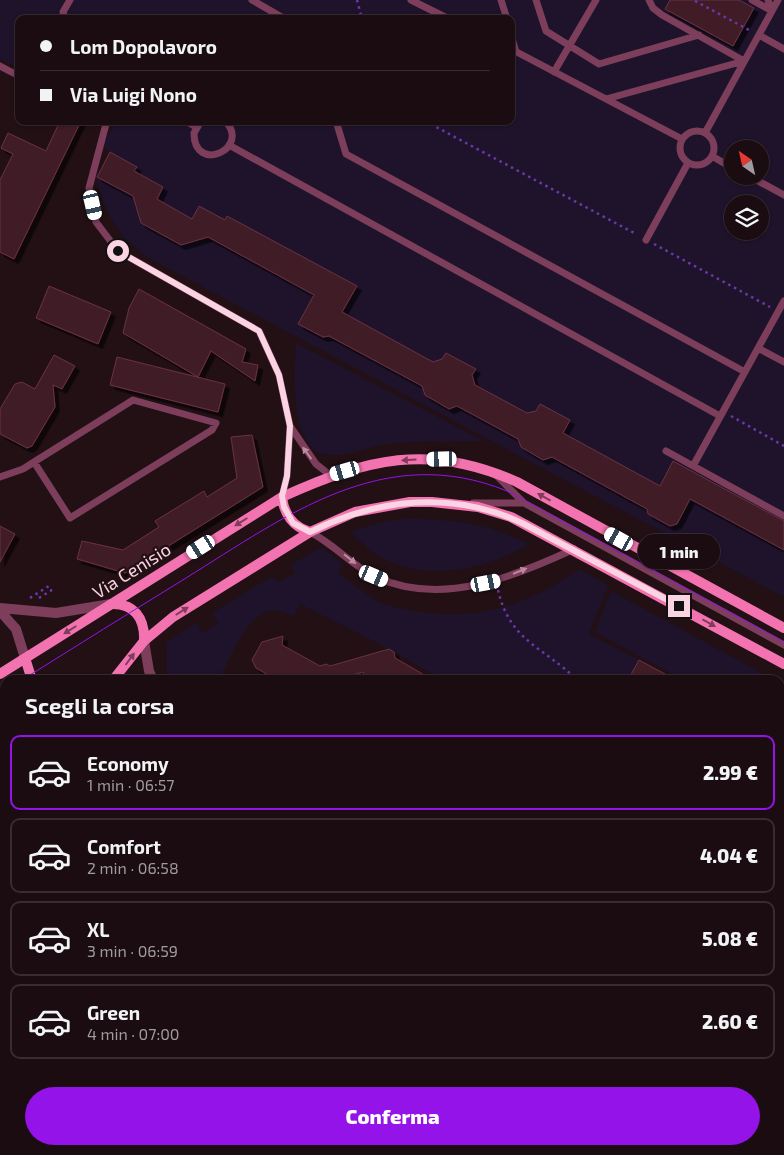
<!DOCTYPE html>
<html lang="it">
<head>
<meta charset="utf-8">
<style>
  body { margin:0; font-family:"Exo 2",sans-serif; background:#231519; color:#f1f3f6; height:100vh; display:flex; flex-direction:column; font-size:19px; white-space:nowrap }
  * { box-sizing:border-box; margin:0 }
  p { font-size:16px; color:#9f9b9f }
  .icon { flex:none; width:28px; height:28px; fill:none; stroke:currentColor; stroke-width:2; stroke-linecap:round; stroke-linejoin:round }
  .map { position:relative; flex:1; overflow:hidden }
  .panel { position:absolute; left:0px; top:675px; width:785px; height:480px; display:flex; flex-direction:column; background:#1a0c10; border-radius:15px 15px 0 0; box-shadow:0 1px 4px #0004,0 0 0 1px #382c30 }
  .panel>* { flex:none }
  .hud { position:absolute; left:15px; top:15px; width:500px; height:110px; border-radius:10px; box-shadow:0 1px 4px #0004,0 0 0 1px #382c30; display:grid; align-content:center; height:110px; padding:0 25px; background:#1a0c10 }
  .needle { width:32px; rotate:326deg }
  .tools { position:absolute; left:724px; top:140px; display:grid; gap:10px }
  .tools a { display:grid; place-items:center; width:45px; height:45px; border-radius:50%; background:#1a0c10; box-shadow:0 1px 4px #0004,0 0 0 1px #382c30; font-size:25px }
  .end { position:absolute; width:22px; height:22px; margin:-11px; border:6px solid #fbd4e3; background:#111; box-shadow:0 0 0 2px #111 }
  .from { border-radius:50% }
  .bubble { position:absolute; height:35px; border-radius:18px; background:#1a0c10; box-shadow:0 1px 4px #0004,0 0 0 1px #382c30; font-size:16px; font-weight:800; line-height:35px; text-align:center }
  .car { position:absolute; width:15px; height:30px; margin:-15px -8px; border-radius:6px; box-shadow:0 0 4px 1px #0007; background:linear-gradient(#fff 24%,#345 0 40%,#fff 0 76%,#345 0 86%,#fff 0) }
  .hud b { display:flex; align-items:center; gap:18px; height:48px; font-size:19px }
  .hud b+b { border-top:1px solid #382c30 }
  .hud i { width:12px; height:12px; background:#f1f3f6 }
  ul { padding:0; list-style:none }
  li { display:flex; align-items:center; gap:15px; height:75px; margin:0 10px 8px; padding:0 15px; border:2px solid #382c30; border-radius:10px }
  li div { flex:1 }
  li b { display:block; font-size:19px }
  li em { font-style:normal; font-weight:800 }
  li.selected { border-color:#9313e8 }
  li>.icon { width:45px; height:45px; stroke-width:1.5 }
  h2 { padding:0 25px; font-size:22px; line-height:60px }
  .primary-button { display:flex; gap:10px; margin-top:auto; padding:10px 25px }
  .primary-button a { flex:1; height:58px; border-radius:30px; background:#9313e8; color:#fff; font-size:20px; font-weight:800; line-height:58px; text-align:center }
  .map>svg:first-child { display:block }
  .green { fill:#1e132b; fill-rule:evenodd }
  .building { fill:#411d28; stroke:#6b3143; filter:url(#shadow) }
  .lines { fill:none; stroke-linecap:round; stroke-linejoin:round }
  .path { stroke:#6a38ab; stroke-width:2.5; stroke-dasharray:2.5 4; stroke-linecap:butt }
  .lane { stroke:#7d3e5b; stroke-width:7 }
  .street { stroke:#7d3e5b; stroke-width:10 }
  .secondary { stroke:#f373b0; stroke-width:10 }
  .tram { stroke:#9313e8; stroke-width:1 }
  .oneway { fill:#bc899f }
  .oneway2 { fill:#803d5b }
  .route { stroke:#fbd4e3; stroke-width:6 }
  .labels { text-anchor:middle; stroke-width:4.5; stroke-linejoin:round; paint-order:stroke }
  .street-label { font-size:18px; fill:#fbd4e3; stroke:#221015 }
</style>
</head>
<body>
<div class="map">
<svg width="784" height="1155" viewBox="0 0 784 1155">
  <defs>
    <filter id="shadow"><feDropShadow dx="4.5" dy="4.5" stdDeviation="0" flood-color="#0009"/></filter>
  </defs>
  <rect width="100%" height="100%" fill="#221015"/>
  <path class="green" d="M0 0H784V597L147 257C117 234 105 214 96 177L110 152 103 145 116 121H511V19H19V68L0 59ZM732 149H760V176H732ZM732 204H760V231H732Z
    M296 343 484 441C450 442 414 440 381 445 364 448 345 457 328 455 288 451 295 371 296 343Z
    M403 519C454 519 483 522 529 544 484 571 425 583 377 555 368 549 359 540 350 532L378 523Z
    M322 547 342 564 338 573C351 582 365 595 379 602 390 607 404 609 416 611 475 622 532 604 579 569L608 585 589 634 639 660 628 680H443L389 649 300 604 294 616C285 613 276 609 267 611 246 617 229 661 219 680H175L167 676V642L196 623 203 633 218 623 212 613 271 577 280 582 295 573 290 565Z
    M611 591 771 678 770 680H683L595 632Z
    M33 1150H63L64 1152 63 1155H37Z"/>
  <path class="building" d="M670 0H739L754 8 733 46 665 9Z
    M60 121H81L14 259 0 252V180L13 154 1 148 8 133 46 151Z
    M110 152 137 167 134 171 163 187 157 199 192 219 199 206 225 220 227 216 357 286 342 312 433 362 442 359 446 353 476 369 472 375 475 385 527 413 536 411 540 404 570 420 563 433 660 486 673 461 784 521V550L690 499 677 524 670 526 648 514 647 509 552 457 543 460 521 447 518 439 457 406 449 409 425 395 422 386 329 336 323 337 298 324 314 295 208 237 181 245 141 223 133 196 97 177Z
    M49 286 111 312 98 344 36 318Z
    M139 289 246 349 242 362 258 365 255 381 211 351 198 377 123 333 129 308Z
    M54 355 75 366 62 389 53 385 55 407 32 446 27 448 0 434V409L15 384 22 382 35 389Z
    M117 357 225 384 218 412 110 385Z
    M252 435 263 487 125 573 77 559 82 541 123 550 159 527 155 521 204 491 207 497 237 478 231 437Z
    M0 526 15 534 0 562Z
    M283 636 282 645 320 666 326 664 330 666 389 649 394 652 395 658 433 680H365L363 672 335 680H277L256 668 252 660 262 642Z
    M639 660 676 680H628Z"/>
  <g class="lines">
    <path class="path" d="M357 0 362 19
      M695 1 751 31
      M425 121 636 234
      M654 244 770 307
      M731 416 784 446
      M498 590C510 642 544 647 577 680
      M30 598 52 584
      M39 598 55 588"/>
    <path class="lane" d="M252 0 285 19
      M411 0 449 19
      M501 0 507 19
      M536 0 546 31 599 64 699 35
      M752 0 772 11 768 0
      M65 19 63 12 70 0
      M511 35 516 52
      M759 35 784 49
      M511 49 682 139
      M0 66 19 76
      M554 72 596 0
      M606 99 744 61 662 15 653 8 649 0
      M101 121 106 124 89 188 96 222 118 251 259 331 279 375 290 426 287 476 282 497
      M186 121 196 127
      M201 121 194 133C194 175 252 148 225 121
      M336 121 346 154 745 372
      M680 148a17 17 0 1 1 34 0a17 17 0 1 1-34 0Z
      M705 133 778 0
      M229 145 720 416
      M712 156 732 168
      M749 176 784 195
      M646 240 688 163
      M758 348 784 362
      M290 426 316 464 330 475
      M666 451 784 516
      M693 466 784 301
      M497 476 524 503 784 645
      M0 477 23 469 34 462 133 400 216 423 212 430 70 518 34 462
      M473 503H524
      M310 532C334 544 352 566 376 577 441 607 514 577 574 549
      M780 777 784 779
      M780 955 784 957"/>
    <path class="street" d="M0 608 56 613 111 604
      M0 611 16 629 25 658
      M144 641 149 671 153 680
      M0 941H2
      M780 1041 784 1043
      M25 1150 30 1155
      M1 1155 5 1135"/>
    <path class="secondary" d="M282 497C284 514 293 527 310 532
      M111 604C134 603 145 618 144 641
      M25 658 32 680
      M0 674 282 497C366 459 429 442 517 482L784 628
      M113 680 144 641 173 617 310 532 355 512 410 502H432L478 507 511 517 784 664
      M0 724 5 722"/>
    <path class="tram" d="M22 680C76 646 131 612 186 578 286 516 384 441 507 491L784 642
      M0 693 5 690"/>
  </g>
  <defs><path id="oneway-solid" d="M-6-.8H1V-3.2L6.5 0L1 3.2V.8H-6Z" transform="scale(1.25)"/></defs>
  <g class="oneway">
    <use href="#oneway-solid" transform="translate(307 453) rotate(-126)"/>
    <use href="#oneway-solid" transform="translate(350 559) rotate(38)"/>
    <use href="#oneway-solid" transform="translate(520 571) rotate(-22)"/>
  </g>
  <g class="oneway2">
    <use href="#oneway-solid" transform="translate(409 460) rotate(177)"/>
    <use href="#oneway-solid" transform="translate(544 497) rotate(-151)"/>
    <use href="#oneway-solid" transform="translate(241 522) rotate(148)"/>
    <use href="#oneway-solid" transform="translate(182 611) rotate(-32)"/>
    <use href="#oneway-solid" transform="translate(709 623) rotate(29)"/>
    <use href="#oneway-solid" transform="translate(70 630) rotate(148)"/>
    <use href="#oneway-solid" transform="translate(130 659) rotate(-53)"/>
  </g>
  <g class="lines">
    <path class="route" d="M118 251 259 331 279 375 290 426 287 476 282 496 284 507 293 523 310 532C378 498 454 490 524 524L679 606"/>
  </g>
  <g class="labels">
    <g class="street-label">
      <text transform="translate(132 571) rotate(-32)" y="6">Via Cenisio</text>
    </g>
  </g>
</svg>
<div class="tools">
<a><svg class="needle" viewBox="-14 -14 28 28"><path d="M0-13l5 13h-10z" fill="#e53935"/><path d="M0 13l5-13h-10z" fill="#9f9b9f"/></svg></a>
<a><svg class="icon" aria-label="layers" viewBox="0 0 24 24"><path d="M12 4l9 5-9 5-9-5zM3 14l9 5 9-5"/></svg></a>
</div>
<i class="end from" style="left:118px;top:251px"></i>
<i class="end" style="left:679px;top:606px"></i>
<div class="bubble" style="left:638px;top:534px;width:82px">1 min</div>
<i class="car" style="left:93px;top:205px;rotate:167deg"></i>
<i class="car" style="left:442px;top:459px;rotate:269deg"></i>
<i class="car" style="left:345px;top:471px;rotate:254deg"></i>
<i class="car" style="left:619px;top:539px;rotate:299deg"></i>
<i class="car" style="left:201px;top:547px;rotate:238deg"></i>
<i class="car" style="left:374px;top:576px;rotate:113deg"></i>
<i class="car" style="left:486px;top:583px;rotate:79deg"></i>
<div class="hud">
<b><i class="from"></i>Lom Dopolavoro</b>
<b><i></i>Via Luigi Nono</b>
</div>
<section class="panel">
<h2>Scegli la corsa</h2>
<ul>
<li class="selected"><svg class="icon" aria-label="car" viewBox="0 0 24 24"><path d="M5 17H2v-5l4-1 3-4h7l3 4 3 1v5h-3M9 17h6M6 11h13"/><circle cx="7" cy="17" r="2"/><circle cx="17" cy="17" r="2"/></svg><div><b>Economy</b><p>1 min · 06:57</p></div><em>2.99 €</em></li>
<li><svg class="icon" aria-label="car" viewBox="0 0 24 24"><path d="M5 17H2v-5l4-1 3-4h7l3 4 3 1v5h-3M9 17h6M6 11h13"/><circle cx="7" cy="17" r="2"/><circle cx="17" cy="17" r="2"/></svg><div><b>Comfort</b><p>2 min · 06:58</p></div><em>4.04 €</em></li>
<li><svg class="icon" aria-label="car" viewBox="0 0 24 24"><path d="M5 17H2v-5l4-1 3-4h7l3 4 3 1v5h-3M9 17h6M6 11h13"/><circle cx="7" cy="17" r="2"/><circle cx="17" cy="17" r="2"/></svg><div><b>XL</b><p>3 min · 06:59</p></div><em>5.08 €</em></li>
<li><svg class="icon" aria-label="car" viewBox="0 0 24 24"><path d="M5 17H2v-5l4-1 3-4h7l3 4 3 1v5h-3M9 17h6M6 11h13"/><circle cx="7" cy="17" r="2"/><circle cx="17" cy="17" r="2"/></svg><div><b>Green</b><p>4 min · 07:00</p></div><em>2.60 €</em></li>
</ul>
<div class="primary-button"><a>Conferma</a></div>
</section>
</div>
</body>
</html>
